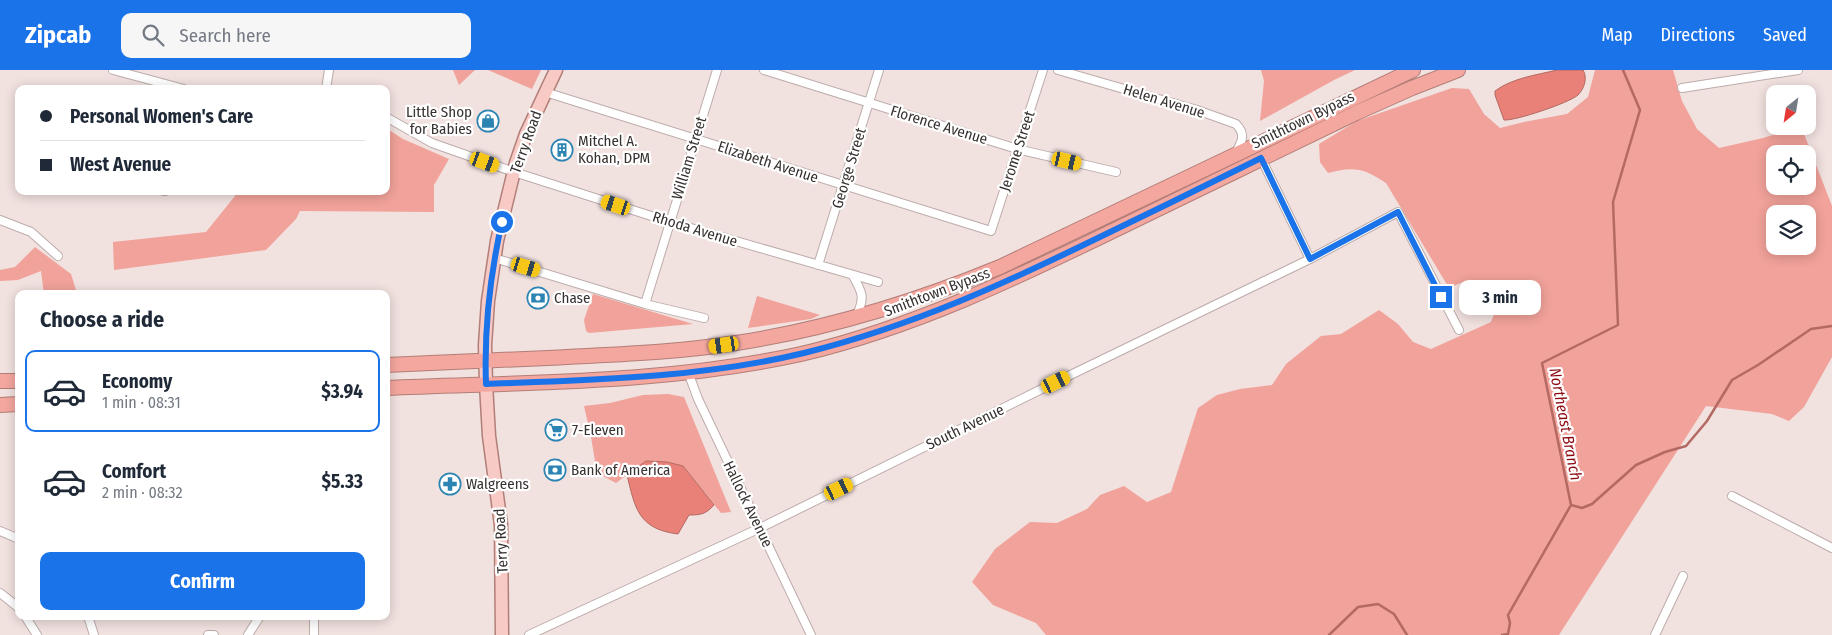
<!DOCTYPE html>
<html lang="en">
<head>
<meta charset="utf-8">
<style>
  body { margin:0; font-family:"Fira Sans Condensed",sans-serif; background:#f6f6f7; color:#1f2937; height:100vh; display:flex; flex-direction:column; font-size:19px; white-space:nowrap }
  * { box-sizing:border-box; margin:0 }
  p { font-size:16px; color:#747a83 }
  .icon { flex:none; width:28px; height:28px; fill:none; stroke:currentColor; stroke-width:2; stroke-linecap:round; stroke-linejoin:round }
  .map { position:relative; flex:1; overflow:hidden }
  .sheet { position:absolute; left:15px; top:220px; width:375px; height:330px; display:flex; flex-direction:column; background:#fff; border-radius:10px; box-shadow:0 2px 12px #0003 }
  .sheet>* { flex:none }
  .guide { position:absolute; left:15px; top:15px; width:375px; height:110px; border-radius:10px; box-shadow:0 2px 12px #0003; display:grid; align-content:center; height:110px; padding:0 25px; background:#fff }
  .needle { width:32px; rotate:210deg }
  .fabs { position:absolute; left:1766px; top:15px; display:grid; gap:10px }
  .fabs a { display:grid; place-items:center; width:50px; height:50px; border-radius:10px; background:#fff; box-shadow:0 2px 12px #0003; font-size:25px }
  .end { position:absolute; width:22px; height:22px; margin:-11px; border:6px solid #1a73e8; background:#fff; box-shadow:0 0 0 2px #fff }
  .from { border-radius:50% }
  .bubble { position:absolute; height:35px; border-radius:10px; background:#fff; box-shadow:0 2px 12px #0003; font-size:16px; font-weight:700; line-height:35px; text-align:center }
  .car { position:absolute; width:15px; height:30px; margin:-15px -8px; border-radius:6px; box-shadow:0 0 4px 1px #0007; background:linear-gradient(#f5c518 24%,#345 0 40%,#f5c518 0 76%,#345 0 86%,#f5c518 0) }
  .guide b { display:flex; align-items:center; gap:18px; height:48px; font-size:19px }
  .guide b+b { border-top:1px solid #e0e1e3 }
  .guide i { width:12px; height:12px; background:#1f2937 }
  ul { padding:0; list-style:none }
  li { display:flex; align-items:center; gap:15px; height:82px; margin:0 10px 8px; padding:0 15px; border:2px solid transparent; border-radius:10px }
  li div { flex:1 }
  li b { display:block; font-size:19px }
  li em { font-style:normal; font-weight:700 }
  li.current { border-color:#1a73e8 }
  li>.icon { width:45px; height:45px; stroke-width:1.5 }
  h2 { padding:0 25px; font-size:22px; line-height:60px }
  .primary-button { display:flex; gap:10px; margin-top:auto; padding:10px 25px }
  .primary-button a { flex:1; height:58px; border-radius:10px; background:#1a73e8; color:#fff; font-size:20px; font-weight:700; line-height:58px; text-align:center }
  header { display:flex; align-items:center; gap:30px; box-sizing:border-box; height:70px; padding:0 25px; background:#1a73e8; color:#fff }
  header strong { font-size:24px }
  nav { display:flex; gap:28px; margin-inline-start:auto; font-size:18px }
  .search { width:350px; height:45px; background:#f6f6f7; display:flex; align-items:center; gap:12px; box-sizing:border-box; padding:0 18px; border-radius:10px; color:#747a83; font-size:19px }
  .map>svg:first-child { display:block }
  .green { fill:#f1a29a; fill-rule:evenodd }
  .water { fill:#e98178; stroke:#b46962 }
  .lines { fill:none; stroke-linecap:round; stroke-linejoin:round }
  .stream { stroke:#b46962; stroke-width:2.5 }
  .street-casing { stroke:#bcacaa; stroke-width:10 }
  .primary-casing { stroke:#b27e78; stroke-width:15 }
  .highway-casing { stroke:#b27e78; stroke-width:16 }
  .street { stroke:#fff; stroke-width:8 }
  .primary { stroke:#f8cac5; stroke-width:12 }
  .highway { stroke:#f4a79f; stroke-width:14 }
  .route { stroke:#1a73e8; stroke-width:6 }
  .labels { text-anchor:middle; stroke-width:4.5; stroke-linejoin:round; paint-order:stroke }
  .street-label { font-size:15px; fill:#373130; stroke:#fff }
  .poi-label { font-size:15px; fill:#373130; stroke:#fff; text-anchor:start }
  .water-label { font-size:16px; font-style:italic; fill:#8c0c14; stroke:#fff }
</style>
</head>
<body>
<header>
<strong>Zipcab</strong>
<div class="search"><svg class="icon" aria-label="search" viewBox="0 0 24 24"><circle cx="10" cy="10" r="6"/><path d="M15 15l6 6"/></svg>Search here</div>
<nav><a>Map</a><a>Directions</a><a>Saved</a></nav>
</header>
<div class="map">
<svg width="1832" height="565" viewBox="0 0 1832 565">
  <rect width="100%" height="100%" fill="#f1e1df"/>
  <path class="green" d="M453 0H475L459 15Z
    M488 0H541L532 19Z
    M1261 0H1355L1334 10 1260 51 1264 11Z
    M1595 0H1673L1682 31 1697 59 1719 78 1763 68 1801 56 1832 136V287L1804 337 1789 351 1772 344 1706 336 1559 565H1046L1036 553 993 535 972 512 995 479 1030 452 1057 453 1087 439 1100 425 1124 416 1147 432 1171 422 1198 338 1217 325 1240 319 1272 315 1286 294 1321 266 1341 264 1379 240 1398 254 1413 272 1431 279 1491 252 1497 236 1485 217 1465 211 1449 218 1386 113C1364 98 1353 96 1328 103L1320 92 1319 74 1357 51 1452 18 1469 19 1484 44 1500 58 1524 52 1567 44 1588 27ZM1775 84H1808V116H1775ZM1775 144H1808V176H1775Z
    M386 58 403 69 449 89 434 115V142L300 141 296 149 266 180 114 200 113 172 206 162 239 121H386Z
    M35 177 71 204 76 220 74 224H44L41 201 18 210 0 211V200L15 197Z
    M593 224 693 254 589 263 586 261 584 250Z
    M757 226 820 245 811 249 748 258Z
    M668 324 684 327 731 442 721 443 683 396 646 391 616 413 597 403 591 367 584 336 610 333 643 325Z"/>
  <path class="water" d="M1557 0H1583C1588 8 1584 19 1578 25 1569 33 1515 51 1504 50L1495 25V21C1512 8 1537 5 1557 0Z
    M646 391 667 392 683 396 714 435C706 444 701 445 689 445L678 464C638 459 635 438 627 405Z"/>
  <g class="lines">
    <path class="stream" d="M1571 435 1582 438 1592 434 1636 395 1665 382 1686 376 1707 351 1732 310 1758 295 1811 259 1832 256
      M1329 565 1358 537 1378 534 1394 544 1407 565
      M1502 565 1508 564 1510 553 1508 545 1571 435 1542 293 1618 255 1613 132 1640 40 1623 0"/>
    <g class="street-casing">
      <path id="street" d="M113 0 184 19
        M764 0 1017 79 1116 102
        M1058 0 1197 40 1236 54C1246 64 1242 72 1236 82
        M1682 18 1798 0
        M326 19 329 0
        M545 22 991 161 1043 0
        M386 47 432 73 514 102 670 152 878 212
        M1261 88 1310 189
        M163 121H166
        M0 150 31 162 58 186
        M494 188 645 234 704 248
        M818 195 879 0
        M853 206C863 223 865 228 856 247
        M645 234 717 0
        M688 302 698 329 811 565
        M1732 426 1832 478
        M0 461 19 469
        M0 523 19 538
        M25 546 37 565
        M88 546 94 565
        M208 565H214
        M248 565 260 546
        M314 565V546
        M529 565 760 458 1056 312 1310 189 1398 142 1459 260
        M1655 565 1683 506"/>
    </g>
    <g class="primary-casing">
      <path id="primary" d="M502 565 501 455 489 366 486 314 485 275 488 231 497 171 516 93 526 64 556 0"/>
    </g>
    <g class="highway-casing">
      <path id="highway" d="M386 295C447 292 507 290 567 287 624 284 680 282 736 273 828 259 915 232 1000 197L1413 0
        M0 311H19
        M386 318C524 312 665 314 801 284 916 257 1020 206 1125 155 1202 117 1279 81 1356 43L1412 18 1458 0
        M0 335 19 334"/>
    </g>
    <use href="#street" class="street"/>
    <use href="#primary" class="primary"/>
    <use href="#highway" class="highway"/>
  </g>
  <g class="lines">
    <path class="route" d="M502 152C490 205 484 259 486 314 592 310 700 308 804 283 913 256 1006 213 1106 164 1158 139 1209 114 1261 88L1310 189 1398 142 1441 227"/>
  </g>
  <defs>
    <g id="shop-ring" transform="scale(1.125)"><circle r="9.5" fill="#fff" stroke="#2b84b2" stroke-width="1.5"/><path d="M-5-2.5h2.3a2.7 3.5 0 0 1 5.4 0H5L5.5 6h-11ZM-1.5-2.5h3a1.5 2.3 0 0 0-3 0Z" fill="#2b84b2"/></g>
    <g id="building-ring" transform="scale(1.125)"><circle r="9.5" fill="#fff" stroke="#2b84b2" stroke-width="1.5"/><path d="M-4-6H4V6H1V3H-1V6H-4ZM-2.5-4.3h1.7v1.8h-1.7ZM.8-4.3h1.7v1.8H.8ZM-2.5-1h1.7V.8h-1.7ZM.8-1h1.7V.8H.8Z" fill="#2b84b2"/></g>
    <g id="bank-ring" transform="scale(1.125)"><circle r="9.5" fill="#fff" stroke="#2b84b2" stroke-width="1.5"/><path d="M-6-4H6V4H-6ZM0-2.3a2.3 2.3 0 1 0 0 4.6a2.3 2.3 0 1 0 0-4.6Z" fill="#2b84b2"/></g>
    <g id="supermarket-ring" transform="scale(1.125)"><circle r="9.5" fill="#fff" stroke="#2b84b2" stroke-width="1.5"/><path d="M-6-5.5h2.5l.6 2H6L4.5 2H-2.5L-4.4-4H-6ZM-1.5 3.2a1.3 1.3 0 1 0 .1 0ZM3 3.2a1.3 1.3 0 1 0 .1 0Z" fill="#2b84b2"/></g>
    <g id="pharmacy-ring" transform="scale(1.125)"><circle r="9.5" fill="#fff" stroke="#2b84b2" stroke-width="1.5"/><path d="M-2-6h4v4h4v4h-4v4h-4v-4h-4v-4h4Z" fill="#2b84b2"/></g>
  </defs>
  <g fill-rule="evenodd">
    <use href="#shop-ring" x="488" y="51"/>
    <use href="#building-ring" x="562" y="80"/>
    <use href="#bank-ring" x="538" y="228"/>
    <use href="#supermarket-ring" x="556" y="360"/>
    <use href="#bank-ring" x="555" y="400"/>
    <use href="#pharmacy-ring" x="450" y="414"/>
  </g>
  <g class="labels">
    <g class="street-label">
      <text transform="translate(1164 31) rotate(17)" y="5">Helen Avenue</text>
      <text transform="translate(1303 50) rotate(-26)" y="5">Smithtown Bypass</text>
      <text transform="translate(939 55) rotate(17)" y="5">Florence Avenue</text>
      <text transform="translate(526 72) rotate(-70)" y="5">Terry Road</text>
      <text transform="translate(1017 81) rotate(-72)" y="5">Jerome Street</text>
      <text transform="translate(689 88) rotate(-73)" y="5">William Street</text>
      <text transform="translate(768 92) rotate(18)" y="5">Elizabeth Avenue</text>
      <text transform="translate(849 98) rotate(-73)" y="5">George Street</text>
      <text transform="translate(695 159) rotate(17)" y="5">Rhoda Avenue</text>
      <text transform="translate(937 222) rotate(-21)" y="5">Smithtown Bypass</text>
      <text transform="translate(965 357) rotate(-26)" y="5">South Avenue</text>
      <text transform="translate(748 434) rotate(64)" y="5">Hallock Avenue</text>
      <text transform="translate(501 471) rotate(-93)" y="5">Terry Road</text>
    </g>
    <g class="poi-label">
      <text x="472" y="47" text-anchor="end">Little Shop<tspan x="472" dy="17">for Babies</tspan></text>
      <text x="578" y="76">Mitchel A.<tspan x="578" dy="17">Kohan, DPM</tspan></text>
      <text x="554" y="233">Chase</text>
      <text x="572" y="365">7-Eleven</text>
      <text x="571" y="405">Bank of America</text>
      <text x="466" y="419">Walgreens</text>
    </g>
    <g class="water-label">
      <text transform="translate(1566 354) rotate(79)" y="6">Northeast Branch</text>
    </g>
  </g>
</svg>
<div class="fabs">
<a><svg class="needle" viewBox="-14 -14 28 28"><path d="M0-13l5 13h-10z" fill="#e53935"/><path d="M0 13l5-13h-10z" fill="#747a83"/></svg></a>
<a><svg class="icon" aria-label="locate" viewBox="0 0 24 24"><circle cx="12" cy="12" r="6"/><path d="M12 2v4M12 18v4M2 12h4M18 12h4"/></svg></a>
<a><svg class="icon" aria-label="layers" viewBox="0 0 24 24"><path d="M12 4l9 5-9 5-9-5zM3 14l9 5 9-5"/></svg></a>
</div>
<i class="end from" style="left:502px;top:152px"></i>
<i class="end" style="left:1441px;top:227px"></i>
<div class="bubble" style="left:1459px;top:210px;width:82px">3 min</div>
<i class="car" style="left:1067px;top:91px;rotate:103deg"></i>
<i class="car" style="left:485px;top:92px;rotate:110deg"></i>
<i class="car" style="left:616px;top:135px;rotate:288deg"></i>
<i class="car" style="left:526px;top:197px;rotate:107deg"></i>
<i class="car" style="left:724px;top:275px;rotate:262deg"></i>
<i class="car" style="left:1056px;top:312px;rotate:64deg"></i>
<i class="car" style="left:839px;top:419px;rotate:64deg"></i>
<div class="guide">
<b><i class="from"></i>Personal Women's Care</b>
<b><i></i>West Avenue</b>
</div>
<section class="sheet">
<h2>Choose a ride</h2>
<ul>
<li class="current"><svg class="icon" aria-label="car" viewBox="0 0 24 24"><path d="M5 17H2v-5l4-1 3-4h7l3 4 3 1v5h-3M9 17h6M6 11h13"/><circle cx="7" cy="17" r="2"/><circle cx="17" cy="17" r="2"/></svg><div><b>Economy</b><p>1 min · 08:31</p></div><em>$3.94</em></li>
<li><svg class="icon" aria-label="car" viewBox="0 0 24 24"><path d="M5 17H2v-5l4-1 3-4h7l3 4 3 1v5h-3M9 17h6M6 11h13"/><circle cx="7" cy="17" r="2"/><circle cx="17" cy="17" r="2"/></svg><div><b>Comfort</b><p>2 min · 08:32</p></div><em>$5.33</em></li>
</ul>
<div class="primary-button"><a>Confirm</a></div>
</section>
</div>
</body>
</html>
